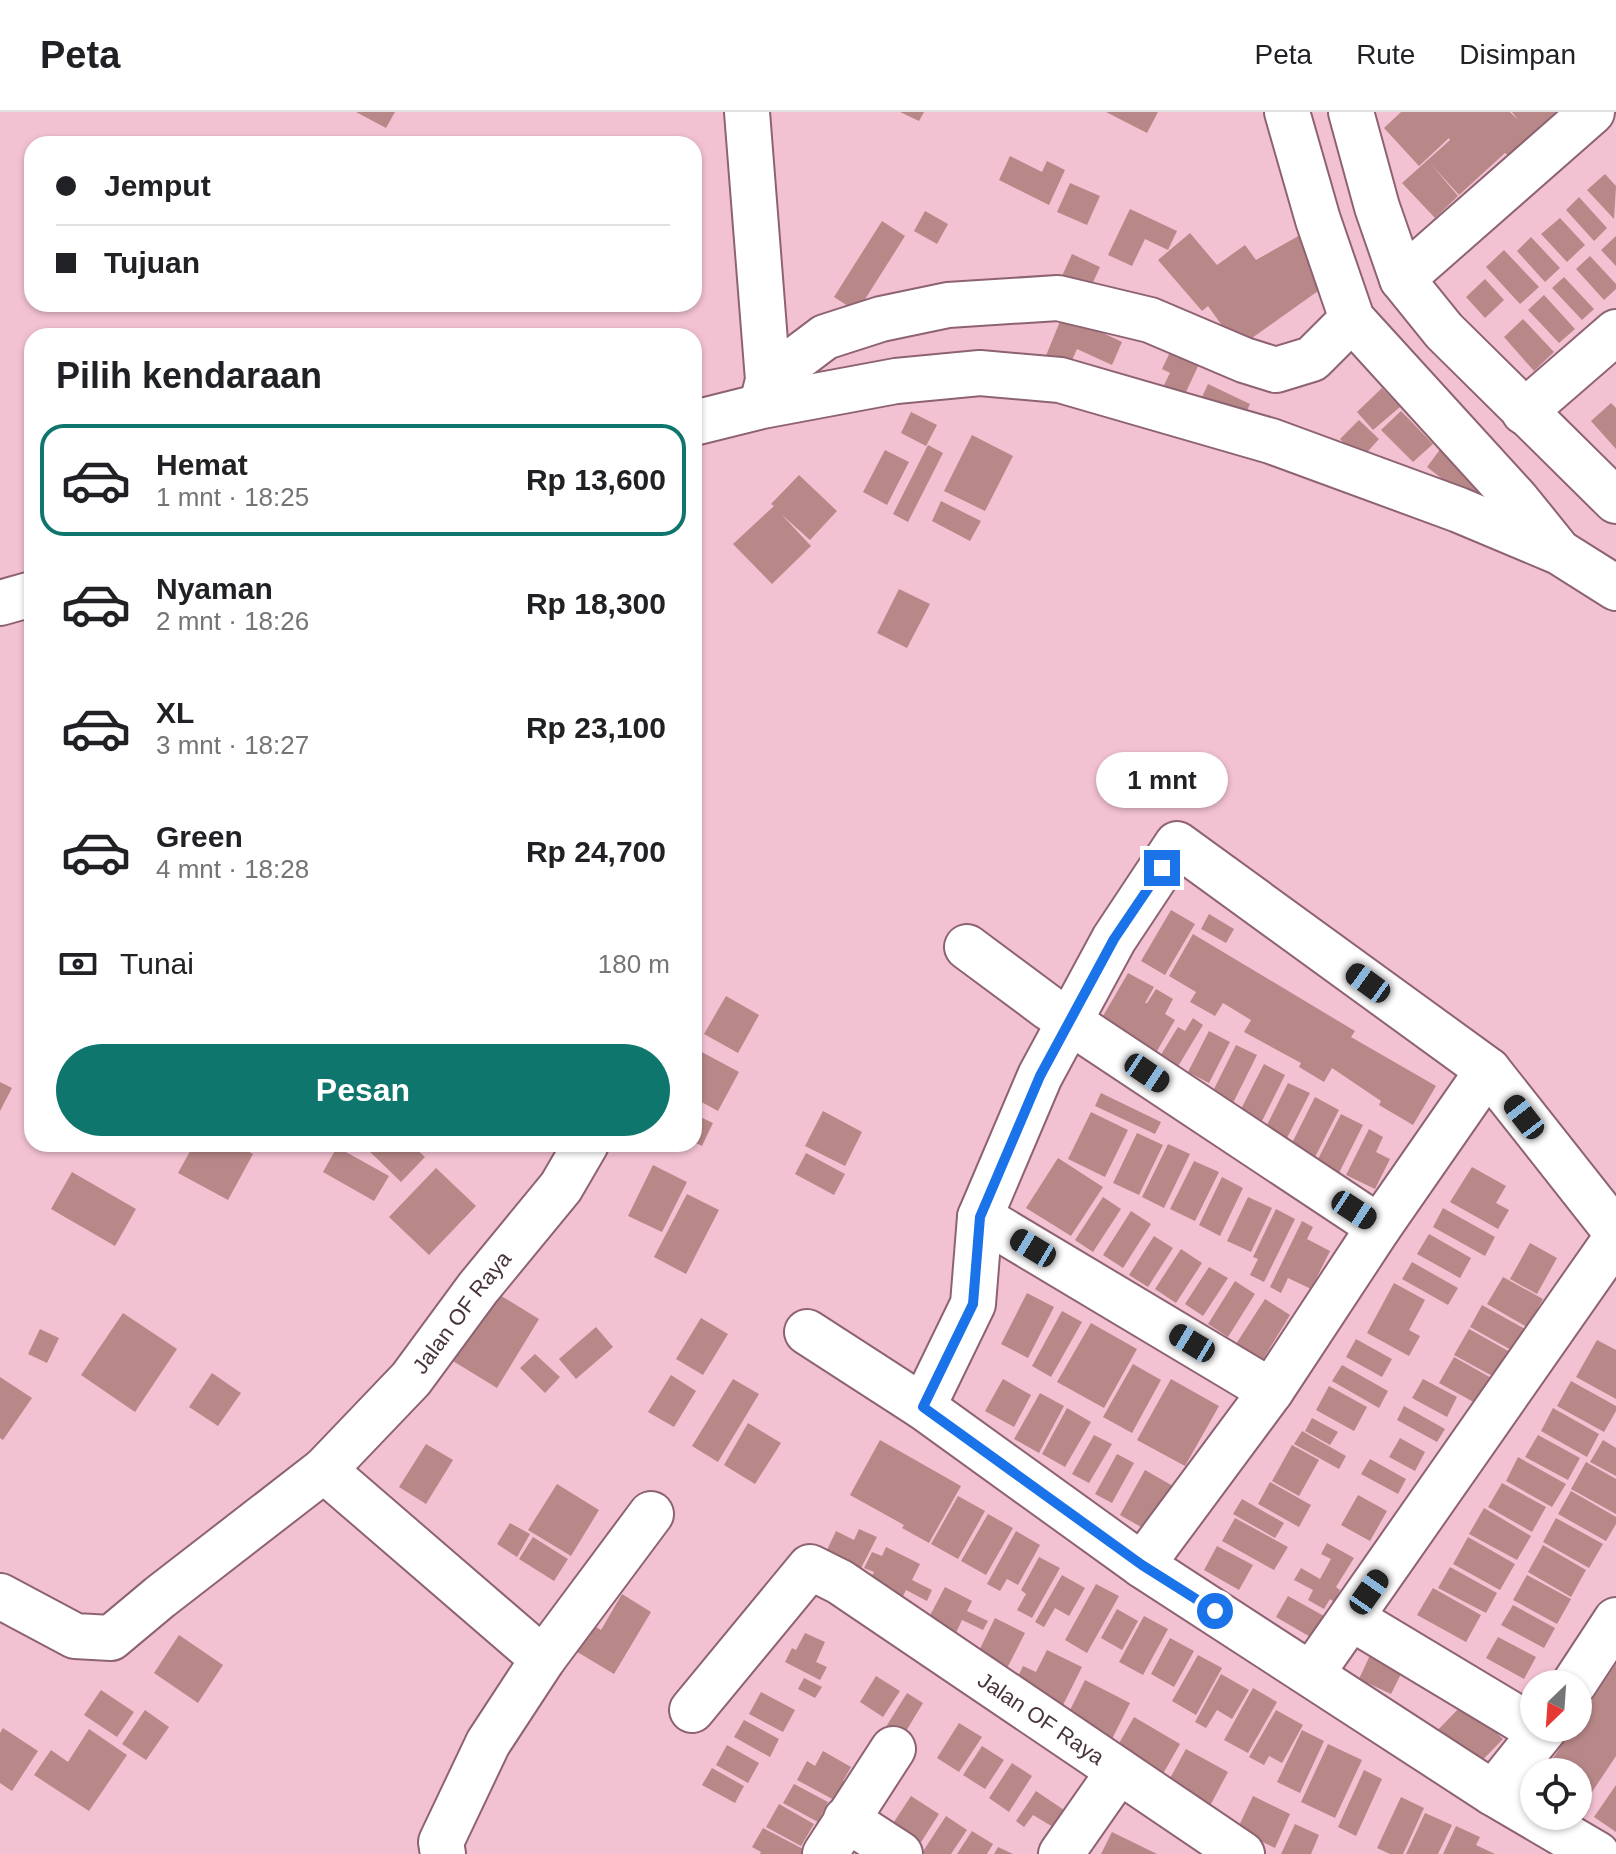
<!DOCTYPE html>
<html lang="id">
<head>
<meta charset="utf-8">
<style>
  body { margin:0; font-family:Helvetica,sans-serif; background:#f2f2f2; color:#202124; height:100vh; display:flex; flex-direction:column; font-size:30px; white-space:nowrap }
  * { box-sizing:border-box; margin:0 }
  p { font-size:26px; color:#757577 }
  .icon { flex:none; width:44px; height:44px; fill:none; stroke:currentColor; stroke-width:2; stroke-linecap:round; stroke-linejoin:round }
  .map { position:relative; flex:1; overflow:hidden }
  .sheet { position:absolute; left:24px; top:216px; width:678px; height:824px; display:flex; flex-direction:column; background:#fff; border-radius:24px; box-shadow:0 2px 6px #0004 }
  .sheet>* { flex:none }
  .banner { position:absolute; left:24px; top:24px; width:678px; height:176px; border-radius:24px; box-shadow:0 2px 6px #0004; display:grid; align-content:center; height:176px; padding:0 32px; background:#fff }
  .needle { width:52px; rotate:205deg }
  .controls { position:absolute; left:1520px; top:1558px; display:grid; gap:16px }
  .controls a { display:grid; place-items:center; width:72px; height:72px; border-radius:50%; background:#fff; box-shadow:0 2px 6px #0004; font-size:40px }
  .end { position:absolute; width:36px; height:36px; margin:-18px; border:10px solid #1a73e8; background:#fff; box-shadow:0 0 0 4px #fff }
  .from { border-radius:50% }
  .bubble { position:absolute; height:56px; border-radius:28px; background:#fff; box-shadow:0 2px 6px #0004; font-size:26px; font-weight:800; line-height:56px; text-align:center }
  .car { position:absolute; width:24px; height:48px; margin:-24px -12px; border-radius:10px; box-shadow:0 0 6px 2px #0007; background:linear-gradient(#222 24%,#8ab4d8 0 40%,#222 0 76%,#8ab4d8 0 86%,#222 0) }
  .banner b { display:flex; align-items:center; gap:28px; height:76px; font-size:30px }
  .banner b+b { border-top:2px solid #e0e0e0 }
  .banner i { width:20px; height:20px; background:#202124 }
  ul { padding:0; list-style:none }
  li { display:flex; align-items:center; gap:24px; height:112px; margin:0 16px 12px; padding:0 16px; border:4px solid transparent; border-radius:24px }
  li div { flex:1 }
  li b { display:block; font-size:30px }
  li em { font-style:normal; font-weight:800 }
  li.on { border-color:#0f766e }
  li>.icon { width:72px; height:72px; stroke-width:1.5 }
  h2 { padding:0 32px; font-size:36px; line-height:96px }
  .pay { display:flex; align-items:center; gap:20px; height:88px; padding:0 32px; font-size:30px }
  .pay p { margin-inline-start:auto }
  .cta { display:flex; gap:16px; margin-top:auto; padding:16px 32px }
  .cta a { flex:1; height:92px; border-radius:48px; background:#0f766e; color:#fff; font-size:32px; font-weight:800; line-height:92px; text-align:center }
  header { display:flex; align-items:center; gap:48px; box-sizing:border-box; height:112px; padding:0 40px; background:#fff; border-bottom:2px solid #e0e0e0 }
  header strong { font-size:38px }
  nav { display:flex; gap:44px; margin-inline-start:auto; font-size:28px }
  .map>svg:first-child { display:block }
  .building { fill:#b88788 }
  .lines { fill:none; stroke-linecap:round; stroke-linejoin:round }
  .minor-casing { stroke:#8e6371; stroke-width:48 }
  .minor { stroke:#fff; stroke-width:44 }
  .route { stroke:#1a73e8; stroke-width:10 }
  .labels { text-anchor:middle; stroke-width:7; stroke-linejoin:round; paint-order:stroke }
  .street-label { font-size:22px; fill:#48343b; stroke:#fdeef2 }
</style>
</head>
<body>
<header>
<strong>Peta</strong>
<nav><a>Peta</a><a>Rute</a><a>Disimpan</a></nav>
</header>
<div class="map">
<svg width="1616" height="1742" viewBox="0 0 1616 1742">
  <rect width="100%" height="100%" fill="#f3c2d2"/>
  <path class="building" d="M356 0H395L386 16Z
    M900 0H924L919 9Z
    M1106 0H1158L1147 21Z
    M1401 0H1510L1518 8 1512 0H1556L1508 43 1505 41 1459 83 1430 51 1458 84 1435 106 1402 71 1450 28 1449 26 1419 54 1384 16Z
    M1010 44 1042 60 1047 49 1065 58 1049 93 999 68Z
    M1605 62 1616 74 1614 107 1587 78Z
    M1070 71 1100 84 1087 113 1057 100Z
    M1579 85 1607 116 1594 129 1566 98Z
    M1130 97 1177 119 1168 138 1145 127 1132 154 1108 143Z
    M925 99 948 112 937 132 914 119Z
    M1560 106 1585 133 1567 150 1541 122Z
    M882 109 905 124 857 200 834 185Z
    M1190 121 1217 153 1245 133 1256 148 1302 122 1318 179 1238 236 1208 194 1202 199 1158 148Z
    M1616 124V154L1601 138Z
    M1531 125 1560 156 1545 170 1517 139Z
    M1504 138 1539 175 1520 192 1486 155Z
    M1072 142 1100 155 1090 177 1062 164Z
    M1590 144 1616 172V177L1604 188 1576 157Z
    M1564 165 1594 197 1582 208 1552 176Z
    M1485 167 1504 188 1485 206 1466 185Z
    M1544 183 1575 217 1559 231 1528 198Z
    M1063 202 1122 230 1112 253 1077 237 1066 262 1043 251Z
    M1523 207 1554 240 1534 259 1504 225Z
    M1172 236 1199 252 1180 293 1159 283 1170 261 1162 257Z
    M1208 272 1250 292 1238 318 1196 298Z
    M1382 276 1400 295 1373 318 1357 300Z
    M1611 291 1616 296V337L1591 309Z
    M1401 299 1433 332 1413 350 1381 318Z
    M911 300 937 313 926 334 901 321Z
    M1359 308 1379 327 1361 347 1340 327Z
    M972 323 1013 344 985 399 944 379Z
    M928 333 943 341 908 410 893 402Z
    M1441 336 1491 375 1477 394 1427 355Z
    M885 338 909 350 887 393 863 380Z
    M799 363 837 399 810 428 781 402 811 434 772 472 733 432 774 394 771 392Z
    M941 389 981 409 970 429 932 409Z
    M899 477 930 492 907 536 877 521Z
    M1171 798 1195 812 1165 863 1141 849Z
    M1209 802 1234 817 1226 831 1201 817Z
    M1193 822 1355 919 1351 925 1436 974 1413 1013 1379 993 1381 989 1332 956 1324 970 1299 955 1301 951 1244 920 1251 908 1223 891 1215 904 1190 890 1196 880 1169 864Z
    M1128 861 1154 875 1145 891H1147L1156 877 1173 887 1165 902 1175 908 1154 944 1099 911Z
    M726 884 759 903 738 941 704 922Z
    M1193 906 1203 913 1177 956 1159 946 1178 915 1185 919Z
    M1209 919 1230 930 1209 971 1188 960Z
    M1236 933 1257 943 1233 991 1212 981Z
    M700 939 739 960 718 999 694 986V950Z
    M1264 952 1285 963 1262 1009 1240 999Z
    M0 970 12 976 0 999Z
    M1288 971 1310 981 1287 1026 1266 1015Z
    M1101 981 1161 1010 1155 1022 1095 994Z
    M1315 985 1339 998 1314 1047 1290 1035Z
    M823 999 862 1020 845 1054 805 1034Z
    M1091 1000 1128 1018 1105 1065 1068 1047Z
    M694 1002 713 1011 702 1034 694 1030Z
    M1341 1002 1363 1013 1339 1061 1317 1049Z
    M1369 1017 1383 1025 1376 1040 1390 1047 1375 1077 1346 1063Z
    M1137 1021 1163 1033 1139 1083 1113 1071Z
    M194 1032H234L253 1042 228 1088 178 1061Z
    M366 1032H411L425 1045 401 1070 364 1034Z
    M1168 1032 1190 1042 1164 1096 1142 1085Z
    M337 1035 389 1064 374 1089 323 1060Z
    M806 1041 845 1062 834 1083 795 1062Z
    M1058 1046 1103 1075 1071 1124 1026 1096Z
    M1194 1049 1219 1060 1195 1109 1170 1097Z
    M653 1053 687 1070 662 1120 628 1104Z
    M1472 1055 1506 1074 1496 1091 1509 1098 1498 1117 1450 1090Z
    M436 1056 476 1094 429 1143 389 1105Z
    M72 1060 136 1097 115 1134 51 1097Z
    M1222 1065 1243 1076 1220 1124 1199 1113Z
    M687 1082 719 1098 686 1162 654 1145Z
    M1103 1085 1121 1097 1093 1140 1075 1128Z
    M1248 1085 1272 1096 1251 1140 1227 1129Z
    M1443 1096 1495 1125 1485 1144 1433 1115Z
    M1276 1097 1295 1107 1264 1170 1250 1163 1258 1147 1253 1145Z
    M1131 1099 1151 1112 1123 1156 1103 1143Z
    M1302 1109 1313 1115 1307 1127 1330 1139 1311 1177 1288 1166 1281 1181 1270 1175Z
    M1429 1122 1471 1146 1460 1166 1417 1142Z
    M1154 1124 1173 1136 1148 1175 1129 1163Z
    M1530 1131 1557 1146 1537 1182 1510 1167Z
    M1181 1137 1202 1151 1176 1191 1155 1177Z
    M1412 1150 1458 1176 1448 1193 1402 1167Z
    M1209 1155 1228 1166 1203 1204 1185 1192Z
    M1503 1165 1543 1187 1527 1215 1487 1192Z
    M1235 1169 1255 1182 1228 1225 1208 1212Z
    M1394 1171 1425 1188 1409 1218 1420 1224 1409 1244 1367 1221Z
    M490 1177 539 1207 497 1276 448 1246Z
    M1027 1181 1054 1195 1028 1246 1001 1232Z
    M1265 1187 1290 1203 1262 1249 1236 1232Z
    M1482 1193 1525 1217 1513 1239 1470 1215Z
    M1062 1199 1082 1210 1051 1265 1032 1254Z
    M123 1201 177 1237 135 1300 81 1263Z
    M701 1206 728 1222 703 1263 676 1247Z
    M1091 1211 1137 1237 1104 1296 1057 1270Z
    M596 1215 613 1235 576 1267 559 1247Z
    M40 1217 59 1226 47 1251 28 1242Z
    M1469 1217 1510 1240 1496 1266 1454 1243Z
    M1356 1227 1392 1247 1382 1265 1346 1245Z
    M1597 1228 1616 1238V1287L1576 1265Z
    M535 1242 560 1265 545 1281 520 1256Z
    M1454 1245 1493 1267 1479 1293 1439 1271Z
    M1133 1252 1161 1268 1132 1321 1103 1305Z
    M1342 1253 1388 1279 1379 1296 1332 1269Z
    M212 1261 241 1281 218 1314 189 1295Z
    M671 1263 696 1279 674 1315 648 1300Z
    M0 1265 32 1286 3 1328 0 1326Z
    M733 1267 759 1282 718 1350 692 1334Z
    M1003 1267 1031 1283 1014 1315 985 1299Z
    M1171 1267 1219 1294 1185 1354 1137 1328Z
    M1423 1267 1457 1285 1447 1305 1412 1286Z
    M1571 1269 1616 1294V1299L1604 1320 1557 1294Z
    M1329 1274 1367 1295 1354 1319 1316 1298Z
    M1040 1281 1064 1294 1039 1341 1014 1327Z
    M1404 1294 1445 1317 1437 1330 1397 1308Z
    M1067 1296 1091 1310 1065 1355 1042 1342Z
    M1553 1296 1599 1322 1587 1345 1541 1319Z
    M1312 1306 1338 1320 1330 1333 1305 1319Z
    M748 1311 781 1331 755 1372 724 1353Z
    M1302 1319 1346 1344 1339 1357 1294 1332Z
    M1094 1323 1112 1332 1089 1371 1072 1362Z
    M1538 1323 1580 1346 1568 1368 1525 1345Z
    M1400 1326 1425 1340 1415 1359 1389 1345Z
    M880 1328 961 1374 929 1431 902 1416 904 1413 850 1383Z
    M1603 1328 1616 1336V1364L1590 1350Z
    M426 1332 453 1348 426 1392 399 1375Z
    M1292 1333 1319 1348 1299 1384 1272 1369Z
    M1117 1342 1134 1351 1112 1391 1095 1382Z
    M1518 1345 1566 1372 1552 1395 1506 1369Z
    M1370 1347 1406 1367 1398 1382 1361 1362Z
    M1586 1350 1616 1367V1402L1571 1377Z
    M1145 1358 1173 1374 1148 1419 1120 1403Z
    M1270 1370 1311 1393 1299 1415 1258 1392Z
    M1502 1371 1546 1395 1532 1420 1488 1395Z
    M557 1372 599 1398 571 1444 528 1418Z
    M1571 1379 1616 1405V1412L1606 1429 1558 1402Z
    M1358 1383 1387 1399 1370 1429 1341 1413Z
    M958 1384 985 1399 958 1447 931 1432Z
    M1242 1387 1284 1411 1275 1426 1233 1402Z
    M1484 1396 1531 1424 1517 1448 1469 1422Z
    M988 1402 1013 1416 986 1463 961 1449Z
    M1235 1406 1288 1435 1274 1458 1222 1429Z
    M1556 1406 1603 1432 1589 1456 1543 1430Z
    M510 1411 530 1422 517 1445 497 1432Z
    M859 1417 877 1425 857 1464 826 1440 836 1419 854 1428Z
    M1016 1419 1040 1433 1018 1473 1007 1467 1000 1479 987 1472Z
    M533 1425 568 1447 554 1469 519 1447Z
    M1468 1425 1515 1452 1500 1478 1453 1452Z
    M1327 1431 1354 1446 1336 1475 1340 1478 1334 1490 1330 1487 1324 1497 1308 1488 1313 1478 1294 1468 1301 1456 1320 1467 1331 1447 1321 1442Z
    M1543 1433 1586 1458 1571 1485 1528 1460Z
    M1217 1434 1253 1453 1239 1478 1204 1458Z
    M886 1435 920 1452 912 1468 932 1478 927 1489 906 1478 899 1492 866 1476 874 1460 864 1456 872 1440 882 1444Z
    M1039 1445 1060 1456 1032 1506 1017 1498 1026 1482 1021 1478Z
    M1450 1455 1497 1481 1486 1501 1438 1476Z
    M1062 1463 1085 1476 1069 1504 1055 1496 1044 1515 1035 1510Z
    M1527 1463 1571 1487 1557 1512 1513 1488Z
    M1096 1472 1119 1484 1087 1541 1065 1528Z
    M945 1475 972 1489 967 1499 988 1509 983 1518 962 1508 955 1523 927 1509Z
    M1433 1476 1481 1503 1466 1530 1417 1503Z
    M622 1482 651 1500 614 1562 564 1532 580 1505 601 1518Z
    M1288 1484 1324 1504 1312 1526 1276 1505Z
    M1513 1493 1555 1516 1544 1536 1501 1513Z
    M1117 1497 1138 1509 1122 1538 1101 1526Z
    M1144 1504 1168 1517 1143 1563 1119 1550Z
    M995 1506 1025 1521 1003 1564 974 1549Z
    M805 1521 825 1530 816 1550 827 1555 820 1568 785 1550 792 1536 796 1538Z
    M179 1523 223 1553 198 1591 154 1561Z
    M1498 1525 1536 1545 1524 1567 1486 1546Z
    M1170 1526 1194 1539 1174 1575 1151 1562Z
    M1047 1538 1082 1555 1059 1601 1017 1567 1023 1554 1036 1560Z
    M1372 1539 1405 1554 1391 1582 1359 1567Z
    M1198 1543 1222 1556 1196 1603 1172 1589Z
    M1616 1552V1644L1578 1701V1660H1544L1573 1616H1578V1609Z
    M1221 1562 1249 1578 1232 1607 1217 1598 1206 1616 1195 1610Z
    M876 1564 900 1579 883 1605 860 1590Z
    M804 1566 822 1575 815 1586 798 1577Z
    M1085 1568 1130 1591 1108 1635 1063 1612Z
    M1253 1576 1277 1590 1248 1641 1224 1628Z
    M101 1578 134 1600 117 1625 84 1603Z
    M761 1580 795 1598 783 1620 749 1602Z
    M907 1581 923 1591 900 1629 884 1618Z
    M1464 1591 1503 1627 1469 1662 1431 1625Z
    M145 1598 169 1615 146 1648 122 1632Z
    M1276 1598 1303 1613 1282 1651 1269 1644 1264 1653 1249 1645Z
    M1134 1605 1180 1632 1160 1667 1114 1640Z
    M744 1608 779 1627 770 1645 734 1625Z
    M959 1611 982 1625 959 1660 937 1646Z
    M3 1616 38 1639 12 1679 0 1671V1621Z
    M89 1617 127 1643 89 1699 34 1663 51 1638 68 1650Z
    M1302 1618 1324 1629 1300 1681 1277 1670Z
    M1328 1632 1362 1648 1335 1706 1301 1690Z
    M727 1633 759 1651 748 1671 716 1653Z
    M982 1634 1004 1648 985 1677 963 1663Z
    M1186 1637 1228 1660 1211 1692 1168 1670Z
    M823 1639 851 1655 843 1669 848 1671 838 1690 797 1668 807 1649 815 1654Z
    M1012 1651 1032 1664 1009 1700 989 1686Z
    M712 1656 744 1674 735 1691 702 1673Z
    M1364 1658 1382 1667 1356 1724 1338 1715Z
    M794 1672 828 1690 818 1710 783 1691Z
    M1616 1673V1720L1594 1705Z
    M1036 1679 1064 1698 1053 1715 1033 1703 1024 1715 1016 1709Z
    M911 1684 939 1702 916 1738 888 1719Z
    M1253 1684 1290 1702 1275 1736 1237 1718Z
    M1401 1685 1424 1696 1403 1742H1390L1377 1736Z
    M779 1692 814 1712 801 1734 766 1715Z
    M1425 1701 1452 1713 1438 1742H1406Z
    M946 1704 967 1718 951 1742H925L922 1741Z
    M1295 1712 1319 1723 1311 1742H1281Z
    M1456 1714 1480 1725 1476 1733 1495 1742H1443Z
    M763 1716 803 1737 801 1742H760L761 1740 752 1735Z
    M972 1719 993 1732 987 1742H957Z
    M1112 1720 1157 1742H1101Z
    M998 1735 1013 1742H994Z"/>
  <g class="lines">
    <g class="minor-casing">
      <g id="minor">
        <path d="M747 0 768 268 763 288"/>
        <path d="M1287 0 1318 108 1352 207 1517 388 1555 435"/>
        <path d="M1351 0 1377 95 1402 167 1444 219 1616 389"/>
        <path d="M1402 167 1592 0"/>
        <path d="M768 268 825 225 881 207 948 193 1058 186 1150 208 1244 248 1276 258 1312 247 1352 207"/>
        <path d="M1524 300 1616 220"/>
        <path d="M694 311 762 294 896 269 980 261 1060 268 1271 329 1459 398 1559 440 1616 476"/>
        <path d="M0 491 32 482"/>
        <path d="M967 835 1049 896 1379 1115"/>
        <path d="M980 1105 1271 1279"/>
        <path d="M807 1220 923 1295 1142 1453 1493 1681 1597 1742"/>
        <path d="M923 1295 973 1192 980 1105 1040 964 1114 827 1177 732 1488 958 1616 1120"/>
        <path d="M324 1358 543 1547"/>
        <path d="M1142 1453 1271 1279 1379 1115 1488 958"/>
        <path id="s1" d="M0 1484 75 1524 111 1526 160 1485 324 1358 411 1267 478 1176 561 1075 586 1032"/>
        <path d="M1351 1506 1534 1616"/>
        <path d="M1312 1561 1616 1126"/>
        <path d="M1574 1572 1616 1508"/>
        <path id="s2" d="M692 1598 810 1455 840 1470 1242 1742"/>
        <path d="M1493 1681 1545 1616"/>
        <path d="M846 1707 900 1742"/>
        <path d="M443 1742 441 1730 488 1631 543 1547 651 1402"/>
        <path d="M825 1742 893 1637"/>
        <path d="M1061 1742 1119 1659"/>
      </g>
    </g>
    <use href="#minor" class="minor"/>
  </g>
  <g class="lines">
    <path class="route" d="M1162 756 1114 827 1040 964 980 1105 973 1192 923 1295 1142 1453 1215 1499"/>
  </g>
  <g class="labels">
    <g class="street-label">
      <text dy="8" stroke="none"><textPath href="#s1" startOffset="602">Jalan OF Raya</textPath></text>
      <text dy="8" stroke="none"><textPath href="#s2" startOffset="462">Jalan OF Raya</textPath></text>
    </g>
  </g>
</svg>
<div class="controls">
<a><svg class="needle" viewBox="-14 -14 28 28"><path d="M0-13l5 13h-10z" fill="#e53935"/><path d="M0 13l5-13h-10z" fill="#757577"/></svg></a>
<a><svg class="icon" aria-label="locate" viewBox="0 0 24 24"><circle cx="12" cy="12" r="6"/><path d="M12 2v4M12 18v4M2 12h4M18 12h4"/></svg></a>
</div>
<i class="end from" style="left:1215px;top:1499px"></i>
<i class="end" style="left:1162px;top:756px"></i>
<div class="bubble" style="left:1096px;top:640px;width:132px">1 mnt</div>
<i class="car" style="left:1368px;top:871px;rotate:306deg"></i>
<i class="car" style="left:1147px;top:961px;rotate:124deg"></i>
<i class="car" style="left:1524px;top:1005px;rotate:322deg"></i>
<i class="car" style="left:1354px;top:1098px;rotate:123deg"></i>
<i class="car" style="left:1033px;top:1136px;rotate:301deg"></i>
<i class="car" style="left:1192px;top:1231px;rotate:301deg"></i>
<i class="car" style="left:1369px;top:1480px;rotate:35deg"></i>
<div class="banner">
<b><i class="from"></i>Jemput</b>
<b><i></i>Tujuan</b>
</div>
<section class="sheet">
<h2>Pilih kendaraan</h2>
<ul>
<li class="on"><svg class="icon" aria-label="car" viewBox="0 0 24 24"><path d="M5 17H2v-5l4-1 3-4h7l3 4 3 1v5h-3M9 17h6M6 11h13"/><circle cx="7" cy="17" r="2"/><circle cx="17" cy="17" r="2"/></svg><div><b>Hemat</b><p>1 mnt · 18:25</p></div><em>Rp 13,600</em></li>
<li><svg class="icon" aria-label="car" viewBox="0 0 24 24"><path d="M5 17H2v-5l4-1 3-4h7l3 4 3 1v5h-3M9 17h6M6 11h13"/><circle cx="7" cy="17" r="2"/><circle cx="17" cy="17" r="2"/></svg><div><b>Nyaman</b><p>2 mnt · 18:26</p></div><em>Rp 18,300</em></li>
<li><svg class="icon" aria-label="car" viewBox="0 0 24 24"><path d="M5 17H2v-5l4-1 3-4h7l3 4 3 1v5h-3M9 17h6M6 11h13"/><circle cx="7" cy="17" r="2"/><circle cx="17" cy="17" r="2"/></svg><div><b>XL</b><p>3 mnt · 18:27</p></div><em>Rp 23,100</em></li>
<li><svg class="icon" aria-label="car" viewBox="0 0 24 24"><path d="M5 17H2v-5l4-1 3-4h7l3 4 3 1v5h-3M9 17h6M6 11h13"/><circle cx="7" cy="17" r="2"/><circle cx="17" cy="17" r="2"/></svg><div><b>Green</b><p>4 mnt · 18:28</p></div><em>Rp 24,700</em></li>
</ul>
<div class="pay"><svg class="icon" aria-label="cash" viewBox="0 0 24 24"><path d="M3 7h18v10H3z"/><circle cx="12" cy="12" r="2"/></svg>Tunai<p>180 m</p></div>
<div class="cta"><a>Pesan</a></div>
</section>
</div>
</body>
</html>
